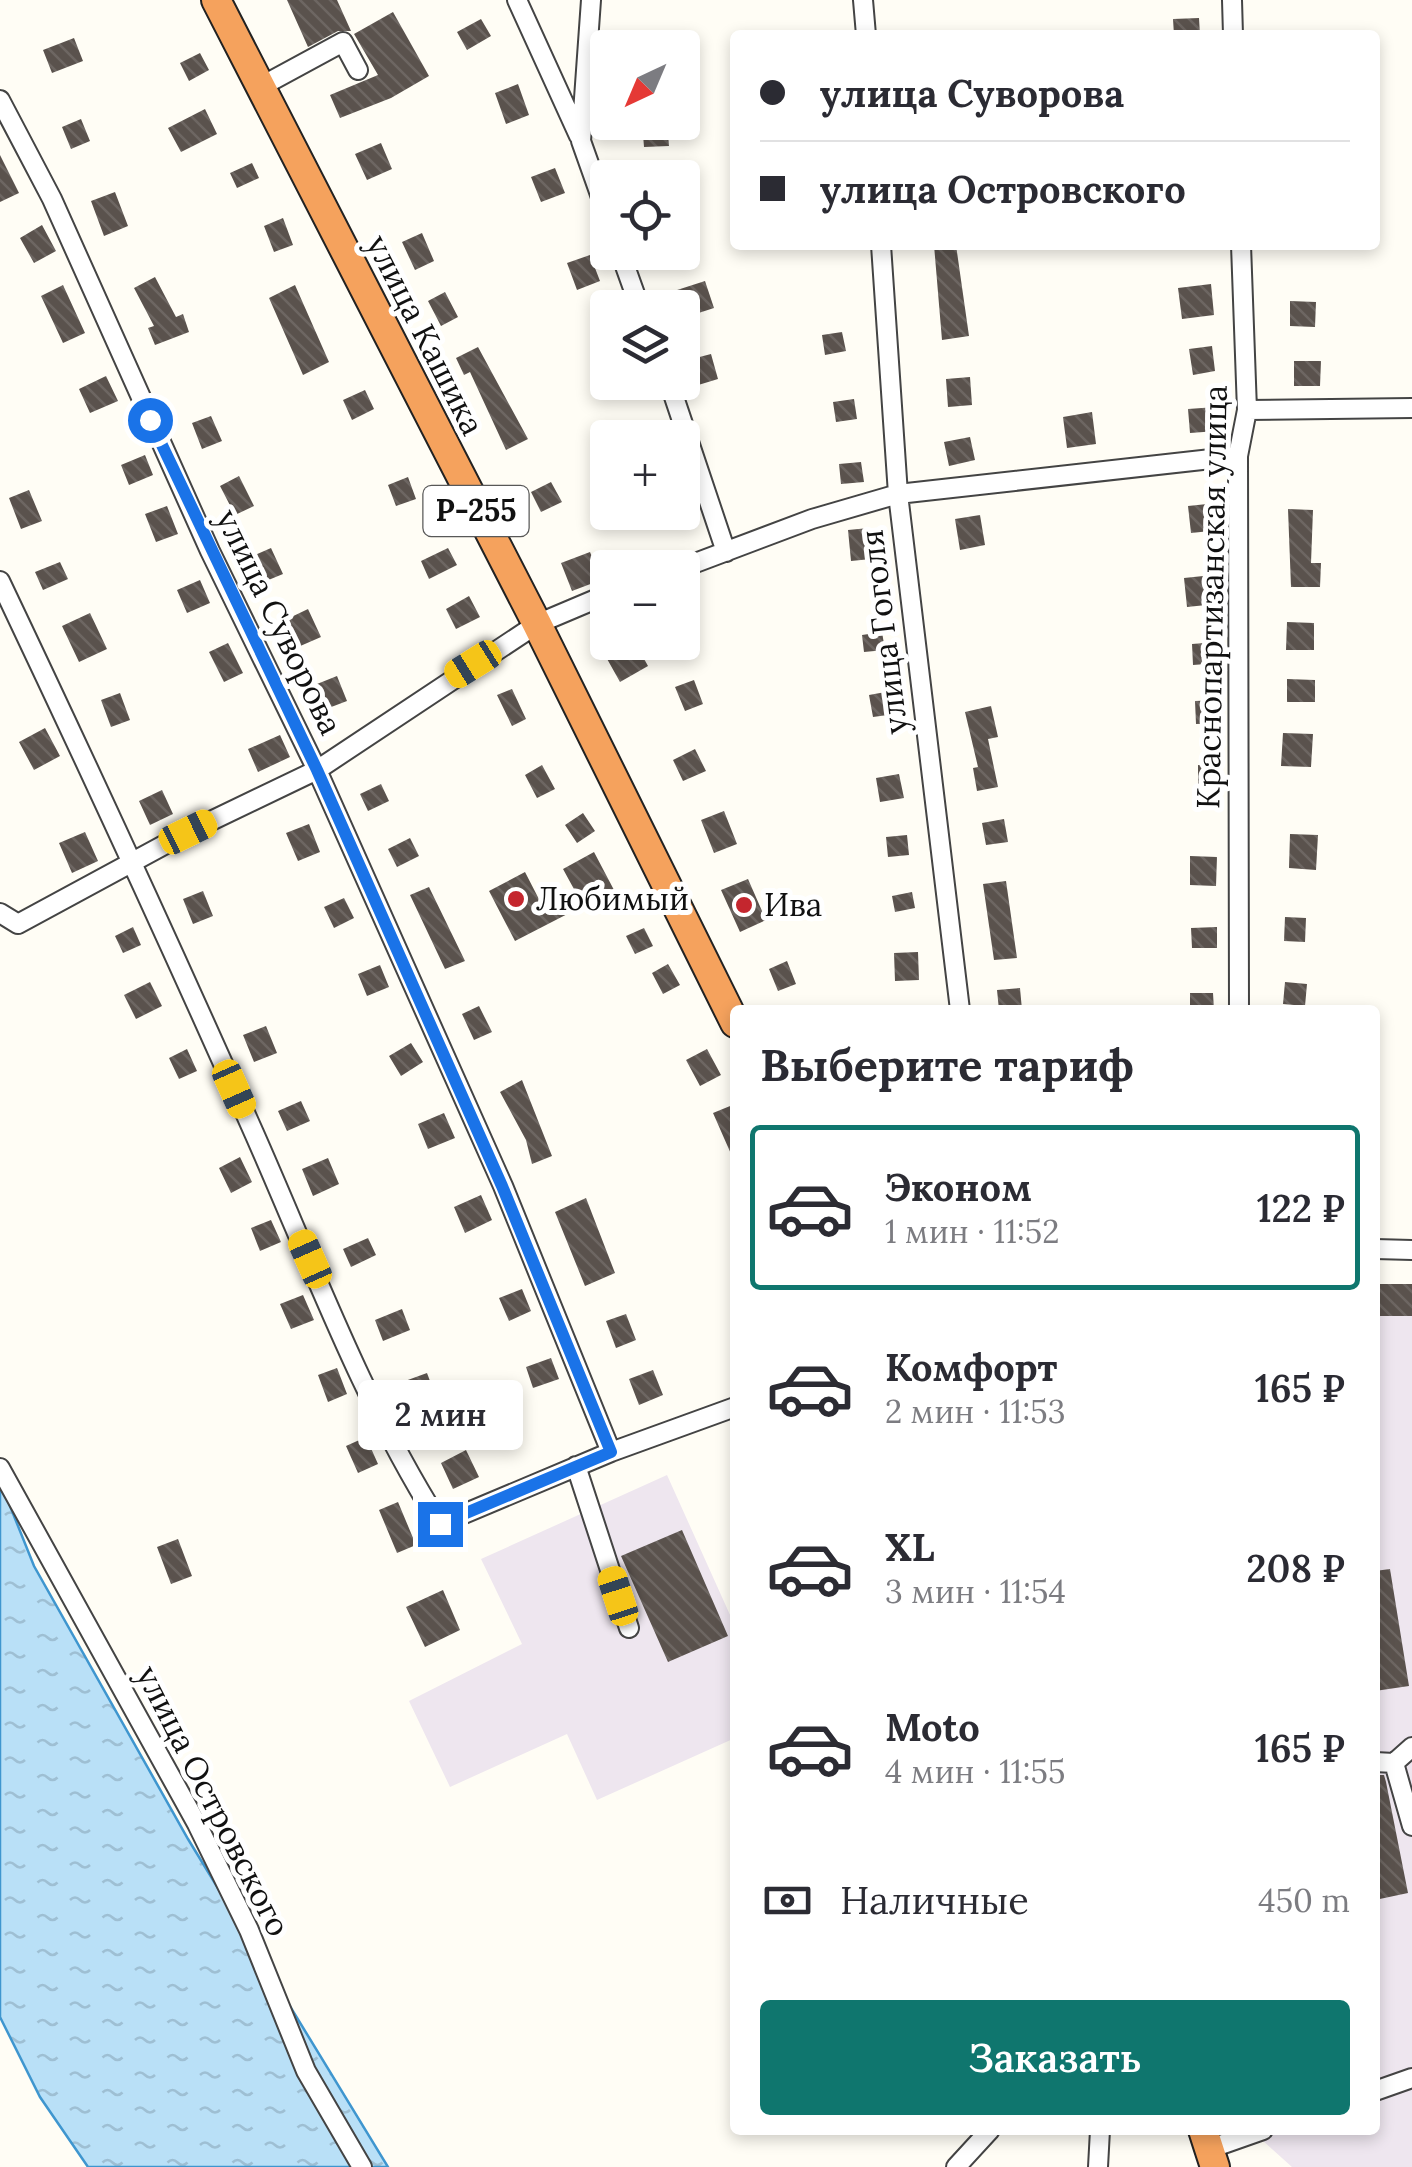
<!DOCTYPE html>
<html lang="ru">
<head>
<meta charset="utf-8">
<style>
  body { margin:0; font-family:Lora,serif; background:#f7f7f7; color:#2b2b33; height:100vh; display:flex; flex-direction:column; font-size:38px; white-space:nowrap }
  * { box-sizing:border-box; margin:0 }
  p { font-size:32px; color:#7c7c81 }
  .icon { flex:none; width:55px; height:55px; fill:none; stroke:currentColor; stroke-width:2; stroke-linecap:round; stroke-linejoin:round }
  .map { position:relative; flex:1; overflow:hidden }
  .side { position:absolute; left:730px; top:1005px; width:650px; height:1130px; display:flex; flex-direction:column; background:#fff; border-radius:10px; box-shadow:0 5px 15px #0003 }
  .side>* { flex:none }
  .top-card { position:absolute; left:730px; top:30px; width:650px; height:220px; border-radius:10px; box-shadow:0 5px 15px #0003; display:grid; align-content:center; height:220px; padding:0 30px; background:#fff }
  .needle { width:65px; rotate:224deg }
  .fabs { position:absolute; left:590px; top:30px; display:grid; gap:20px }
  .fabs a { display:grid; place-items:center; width:110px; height:110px; border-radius:10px; background:#fff; box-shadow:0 5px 15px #0003; font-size:50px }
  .end { position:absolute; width:45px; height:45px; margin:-22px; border:12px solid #1a73e8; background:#fff; box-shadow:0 0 0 5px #fff }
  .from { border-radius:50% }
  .bubble { position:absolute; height:70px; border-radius:10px; background:#fff; box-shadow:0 5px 15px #0003; font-size:32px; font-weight:600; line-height:70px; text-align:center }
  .car { position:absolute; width:30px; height:60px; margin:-30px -15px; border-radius:12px; box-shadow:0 0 8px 2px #0007; background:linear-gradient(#f5c518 24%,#345 0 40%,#f5c518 0 76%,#345 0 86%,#f5c518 0) }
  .top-card b { display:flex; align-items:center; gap:35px; height:95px; font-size:38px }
  .top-card b+b { border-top:2px solid #e1e1e2 }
  .top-card i { width:25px; height:25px; background:#2b2b33 }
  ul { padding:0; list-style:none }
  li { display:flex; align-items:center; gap:30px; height:165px; margin:0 20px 15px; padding:0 10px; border:5px solid transparent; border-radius:10px }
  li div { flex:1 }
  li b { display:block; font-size:38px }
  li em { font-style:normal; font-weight:600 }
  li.on { border-color:#0f766e }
  li>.icon { width:90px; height:90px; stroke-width:1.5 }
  h2 { padding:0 30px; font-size:45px; line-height:120px }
  .pay { display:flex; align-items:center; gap:25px; height:110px; padding:0 30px; font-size:38px }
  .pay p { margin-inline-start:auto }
  .primary-button { display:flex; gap:20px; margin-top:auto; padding:20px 30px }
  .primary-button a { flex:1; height:115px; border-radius:10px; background:#0f766e; color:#fff; font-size:40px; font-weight:600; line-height:115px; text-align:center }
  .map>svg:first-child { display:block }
  .industrial { fill:#eee6ef }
  .water { fill:url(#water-ripples); stroke:#3f96cf; stroke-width:2.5 }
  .building { fill:url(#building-back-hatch) }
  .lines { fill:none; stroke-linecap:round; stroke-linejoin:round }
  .minor-casing { stroke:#444; stroke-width:22 }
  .highway-casing { stroke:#222; stroke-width:32 }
  .minor { stroke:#fff; stroke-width:18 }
  .highway { stroke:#f5a25d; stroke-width:28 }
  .route { stroke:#1a73e8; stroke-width:12 }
  .poi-dot { fill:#c4262e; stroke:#fff; stroke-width:4 }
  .labels { text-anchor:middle; stroke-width:10; stroke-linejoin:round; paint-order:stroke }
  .shield { fill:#fff; stroke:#585858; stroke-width:2.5 }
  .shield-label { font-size:30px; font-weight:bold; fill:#111 }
  .street-label { font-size:32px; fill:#111; stroke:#fff }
  .poi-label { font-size:32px; fill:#111; stroke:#fff; text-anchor:start }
</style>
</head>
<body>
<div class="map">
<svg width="1412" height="2167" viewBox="0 0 1412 2167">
  <defs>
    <pattern id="water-ripples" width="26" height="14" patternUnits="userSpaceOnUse" patternTransform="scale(2.5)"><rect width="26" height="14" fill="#b9e0f7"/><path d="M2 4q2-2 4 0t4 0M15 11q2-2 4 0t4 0" fill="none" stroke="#9ebfd3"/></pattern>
    <pattern id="building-back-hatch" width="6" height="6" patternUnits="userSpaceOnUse" patternTransform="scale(2.5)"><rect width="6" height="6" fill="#5a524d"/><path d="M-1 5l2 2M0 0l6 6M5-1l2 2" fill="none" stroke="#6d6662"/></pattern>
  </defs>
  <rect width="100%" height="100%" fill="#fffdf5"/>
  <path class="industrial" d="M1375 1291 1412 1294V2167H1292L1251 2130H1375Z
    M667 1475 735 1626V1738L597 1800 567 1734 450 1787 409 1701 522 1644 481 1559Z"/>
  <path class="water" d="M0 1481 34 1566 188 1839 388 2167H88L40 2097 0 2017Z"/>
  <path class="building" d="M287 0H337L351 31H338L308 47Z
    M393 12 429 76 391 98 340 118 330 95 378 75 354 34Z
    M1199 18 1200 35H1174L1173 19Z
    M481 19 491 36 467 50 457 32Z
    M74 38 83 61 52 73 43 50Z
    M200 53 209 70 189 81 180 63Z
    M518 84 529 115 506 124 495 93Z
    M205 109 217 134 181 152 168 128Z
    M81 119 90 141 71 149 62 127Z
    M642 122H667L669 146 644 147Z
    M381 143 392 169 367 180 355 154Z
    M0 155 19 193 0 202Z
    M252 163 259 178 237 188 230 173Z
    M555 168 565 193 541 202 531 177Z
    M115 192 128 226 104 236 91 201Z
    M283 218 293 245 274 252 264 226Z
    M42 225 56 251 34 263 20 238Z
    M422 233 434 261 415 270 402 242Z
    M934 245H956L969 336 942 340Z
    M590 255 600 281 577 290 567 263Z
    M155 277 176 317 183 314 189 332 155 345 148 328 154 326 134 288Z
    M705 281 714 308 683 318 674 291Z
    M1211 284 1214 315 1182 319 1178 288Z
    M63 285 85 333 63 343 41 296Z
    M295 285 329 362 303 375 269 298Z
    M445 292 458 317 441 326 428 301Z
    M1290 301 1316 302 1315 327 1290 326Z
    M842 332 846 351 825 355 822 335Z
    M1212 346 1215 371 1193 375 1189 349Z
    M478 347 528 439 506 450 470 372 464 375 456 358Z
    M711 354 718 379 695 386 688 360Z
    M1294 361H1321L1320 386H1294Z
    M106 376 118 401 90 413 79 389Z
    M970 377 972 405 948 407 946 379Z
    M365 390 374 409 352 420 343 400Z
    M854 399 857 419 836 422 833 402Z
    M1216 407 1217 431 1190 433 1188 409Z
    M1092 412 1096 444 1067 448 1063 417Z
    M211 416 222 441 202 449 192 423Z
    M970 437 975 460 949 466 944 442Z
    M145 455 153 475 129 485 121 465Z
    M861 462 864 482 841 484 839 464Z
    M239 476 254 506 235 515 220 486Z
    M408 477 416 499 396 506 388 485Z
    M551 482 562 502 541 512 531 492Z
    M29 490 42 521 21 529 9 498Z
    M1217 503 1220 530 1191 533 1188 506Z
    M167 506 178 534 156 542 145 514Z
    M1288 509 1313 510 1311 563H1321L1320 587H1291Z
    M980 515 985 545 960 550 955 519Z
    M869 528 871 559 851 561 848 530Z
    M271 548 283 574 266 581 255 555Z
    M448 548 457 565 429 579 421 561Z
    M590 552 601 580 572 591 561 563Z
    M60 562 68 579 43 590 35 572Z
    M1213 575 1216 604 1187 607 1184 578Z
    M200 580 210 603 187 613 177 590Z
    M469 596 480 617 456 629 446 609Z
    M308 609 321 637 298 647 285 620Z
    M90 613 107 649 79 662 62 626Z
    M1287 622 1314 623V650H1286Z
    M882 632 885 650 864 652 862 635Z
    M635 642 648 666 620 682 606 657Z
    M1217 642 1219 663 1193 665 1192 644Z
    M228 643 243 673 224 682 209 652Z
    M337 676 347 701 326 709 317 684Z
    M1287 679 1315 680V702H1287Z
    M694 680 703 704 685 711 675 687Z
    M512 689 526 719 512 726 497 695Z
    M891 691 895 714 873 717 869 695Z
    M120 693 130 720 111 727 101 700Z
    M1221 700 1222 723 1196 724 1195 701Z
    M991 706 998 737 988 739 998 787 977 791 973 768 978 767 965 712Z
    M45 728 60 756 34 770 19 742Z
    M1283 733 1313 734 1311 767 1281 766Z
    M280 735 290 757 258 772 248 749Z
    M695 749 706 771 683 781 673 760Z
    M542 765 555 789 537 798 525 775Z
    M1198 765H1220V783L1198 784Z
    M899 774 904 798 880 802 876 778Z
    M381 784 389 801 368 811 360 794Z
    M162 790 173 814 150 825 139 801Z
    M724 811 737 844 714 853 701 820Z
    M583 813 595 831 577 843 565 825Z
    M1004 819 1008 842 986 845 982 823Z
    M309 824 320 852 298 861 286 833Z
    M85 832 98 861 72 873 59 843Z
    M1290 834 1318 835 1316 870 1289 868Z
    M907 835 909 855 888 857 886 837Z
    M410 838 419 856 397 867 388 849Z
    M594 852 614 890 515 941 489 891 525 872 543 907 575 891 563 869Z
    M1190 856 1217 857 1216 886 1190 885Z
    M748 879 766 920 740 932 721 890Z
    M1006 881 1017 958 994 960 983 884Z
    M429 887 465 961 445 969 410 895Z
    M203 891 213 916 193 924 183 899Z
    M912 892 915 908 895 912 892 896Z
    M344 898 354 918 334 928 324 907Z
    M1285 917 1306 918 1305 942 1284 941Z
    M133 927 141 945 123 953 115 936Z
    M1217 927V948H1192L1191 928Z
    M644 928 653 946 635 954 626 936Z
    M918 952 919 980 895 981 894 953Z
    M787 961 796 984 778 991 769 969Z
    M668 964 680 985 663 994 652 973Z
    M380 965 389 987 367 996 358 974Z
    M150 982 162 1006 136 1019 124 995Z
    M1285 982 1307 984 1305 1006 1283 1004Z
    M1020 988 1022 1010H999L997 990Z
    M1190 993H1213L1214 1010H1190Z
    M479 1006 492 1032 474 1040 462 1014Z
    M266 1026 277 1053 254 1062 243 1035Z
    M411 1043 423 1062 401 1076 389 1056Z
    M187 1049 197 1071 179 1079 169 1058Z
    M707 1049 721 1075 700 1086 686 1060Z
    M522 1080 552 1156 532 1164 526 1140 500 1092Z
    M301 1101 310 1121 287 1131 278 1111Z
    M735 1104V1163L713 1113Z
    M444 1113 455 1138 428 1149 418 1124Z
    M240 1157 252 1182 231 1193 219 1168Z
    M328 1158 339 1184 313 1196 302 1169Z
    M481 1195 492 1220 465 1233 454 1207Z
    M586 1198 615 1273 585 1286 555 1212Z
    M271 1220 281 1242 260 1251 251 1228Z
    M368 1238 376 1255 351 1267 343 1249Z
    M1379 1284H1412V1316H1379Z
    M522 1289 531 1311 509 1321 499 1298Z
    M303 1295 314 1320 291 1329 280 1304Z
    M402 1309 410 1330 383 1341 375 1320Z
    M626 1314 636 1340 616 1348 606 1321Z
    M551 1358 559 1379 533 1388 526 1367Z
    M337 1368 347 1394 328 1402 318 1375Z
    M653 1370 663 1395 639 1405 629 1379Z
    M427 1373 436 1397 414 1405 405 1381Z
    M366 1437 378 1464 358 1473 346 1446Z
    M466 1450 479 1477 453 1489 441 1463Z
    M398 1502 416 1545 397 1553 379 1510Z
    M682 1530 728 1636 668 1662 621 1556Z
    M178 1539 192 1576 171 1584 157 1547Z
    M1390 1569 1409 1686 1375 1691V1571Z
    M443 1590 460 1630 425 1647 406 1607Z
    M1375 1775H1384L1386 1782 1408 1893 1375 1900Z"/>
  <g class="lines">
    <g class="minor-casing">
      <path id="minor" d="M517 0 579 136
        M591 0 581 141 608 217
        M863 0 866 35
        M1232 0 1233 35
        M260 87 343 42 358 70
        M0 100 52 199 210 551 317 770 503 1186 611 1452
        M881 245 898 494 960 1010
        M620 252 640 308
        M669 382 726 552
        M1247 410 1412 408
        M682 568 812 519 898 494 1238 456
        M0 581C87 764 172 948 254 1133 312 1264 363 1403 440 1524L611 1452 735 1407
        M0 913 18 924 188 832 317 770 537 624 608 594
        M1239 1010 1238 456 1247 410 1241 245
        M1375 1249 1412 1250
        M576 1466 629 1628
        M0 1468 197 1824 249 1930 306 2071 362 2167
        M1375 1762 1394 1763 1412 1826
        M1394 1763 1412 1747
        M1375 2091 1412 2078
        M1209 2149 1263 2130
        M956 2167 990 2130
        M1098 2167 1100 2130"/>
    </g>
    <g class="highway-casing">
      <path id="highway" d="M216 0 537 624 735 1023
        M1203 2130 1215 2167"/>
    </g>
    <use href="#minor" class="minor"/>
    <use href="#highway" class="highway"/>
  </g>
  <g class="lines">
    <path class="route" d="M150 420 317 770 502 1186 611 1452 440 1524"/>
  </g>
  <g class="poi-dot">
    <circle cx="516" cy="899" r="10"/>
    <circle cx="744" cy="905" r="10"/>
  </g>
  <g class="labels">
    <rect class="shield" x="423.5" y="486" width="105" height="50" rx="8"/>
    <g class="shield-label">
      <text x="476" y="521">Р-255</text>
    </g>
    <g class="street-label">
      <text transform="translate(425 335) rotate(63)" y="11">улица Кашика</text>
      <text transform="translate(1212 597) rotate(-89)" y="11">Краснопартизанская улица</text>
      <text transform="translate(279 622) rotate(64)" y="11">улица Суворова</text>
      <text transform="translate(884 632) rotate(-97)" y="11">улица Гоголя</text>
      <text transform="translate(213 1801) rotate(63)" y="11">улица Островского</text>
    </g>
    <g class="poi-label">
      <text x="536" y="910">Любимый</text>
      <text x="764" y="916">Ива</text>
    </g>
  </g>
</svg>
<div class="fabs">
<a><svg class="needle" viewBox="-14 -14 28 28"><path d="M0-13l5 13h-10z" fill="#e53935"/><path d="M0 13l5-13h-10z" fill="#7c7c81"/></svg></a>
<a><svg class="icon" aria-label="locate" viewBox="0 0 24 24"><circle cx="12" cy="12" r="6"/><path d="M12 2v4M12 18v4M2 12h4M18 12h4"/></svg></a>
<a><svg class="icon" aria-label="layers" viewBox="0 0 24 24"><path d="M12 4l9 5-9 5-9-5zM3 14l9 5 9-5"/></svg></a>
<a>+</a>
<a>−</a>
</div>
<i class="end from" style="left:150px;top:420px"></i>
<i class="end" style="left:440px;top:1524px"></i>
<div class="bubble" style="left:358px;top:1380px;width:165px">2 мин</div>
<i class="car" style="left:473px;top:664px;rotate:238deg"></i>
<i class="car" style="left:188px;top:832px;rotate:64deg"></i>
<i class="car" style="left:234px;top:1089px;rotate:156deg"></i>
<i class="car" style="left:310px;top:1259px;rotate:336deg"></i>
<i class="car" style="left:618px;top:1596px;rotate:342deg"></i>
<div class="top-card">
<b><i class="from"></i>улица Суворова</b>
<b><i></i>улица Островского</b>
</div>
<section class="side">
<h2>Выберите тариф</h2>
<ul>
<li class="on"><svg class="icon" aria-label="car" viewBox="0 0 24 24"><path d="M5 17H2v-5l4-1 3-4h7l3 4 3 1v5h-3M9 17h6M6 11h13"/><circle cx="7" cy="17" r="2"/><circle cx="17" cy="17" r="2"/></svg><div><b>Эконом</b><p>1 мин · 11:52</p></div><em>122 ₽</em></li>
<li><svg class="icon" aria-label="car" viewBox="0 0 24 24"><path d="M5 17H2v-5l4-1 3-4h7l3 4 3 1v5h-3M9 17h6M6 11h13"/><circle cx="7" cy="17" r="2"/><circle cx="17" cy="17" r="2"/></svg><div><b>Комфорт</b><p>2 мин · 11:53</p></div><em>165 ₽</em></li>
<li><svg class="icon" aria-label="car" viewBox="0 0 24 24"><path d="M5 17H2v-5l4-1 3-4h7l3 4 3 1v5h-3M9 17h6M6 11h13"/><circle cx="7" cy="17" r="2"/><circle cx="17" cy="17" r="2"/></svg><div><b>XL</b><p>3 мин · 11:54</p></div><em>208 ₽</em></li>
<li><svg class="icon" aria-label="car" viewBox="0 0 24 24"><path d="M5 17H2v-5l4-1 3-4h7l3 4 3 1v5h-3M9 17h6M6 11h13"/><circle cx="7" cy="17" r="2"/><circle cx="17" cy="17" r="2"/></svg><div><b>Moto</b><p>4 мин · 11:55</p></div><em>165 ₽</em></li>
</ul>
<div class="pay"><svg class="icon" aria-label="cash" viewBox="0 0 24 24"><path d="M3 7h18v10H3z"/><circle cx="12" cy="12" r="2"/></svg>Наличные<p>450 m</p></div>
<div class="primary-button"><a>Заказать</a></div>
</section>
</div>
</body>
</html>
